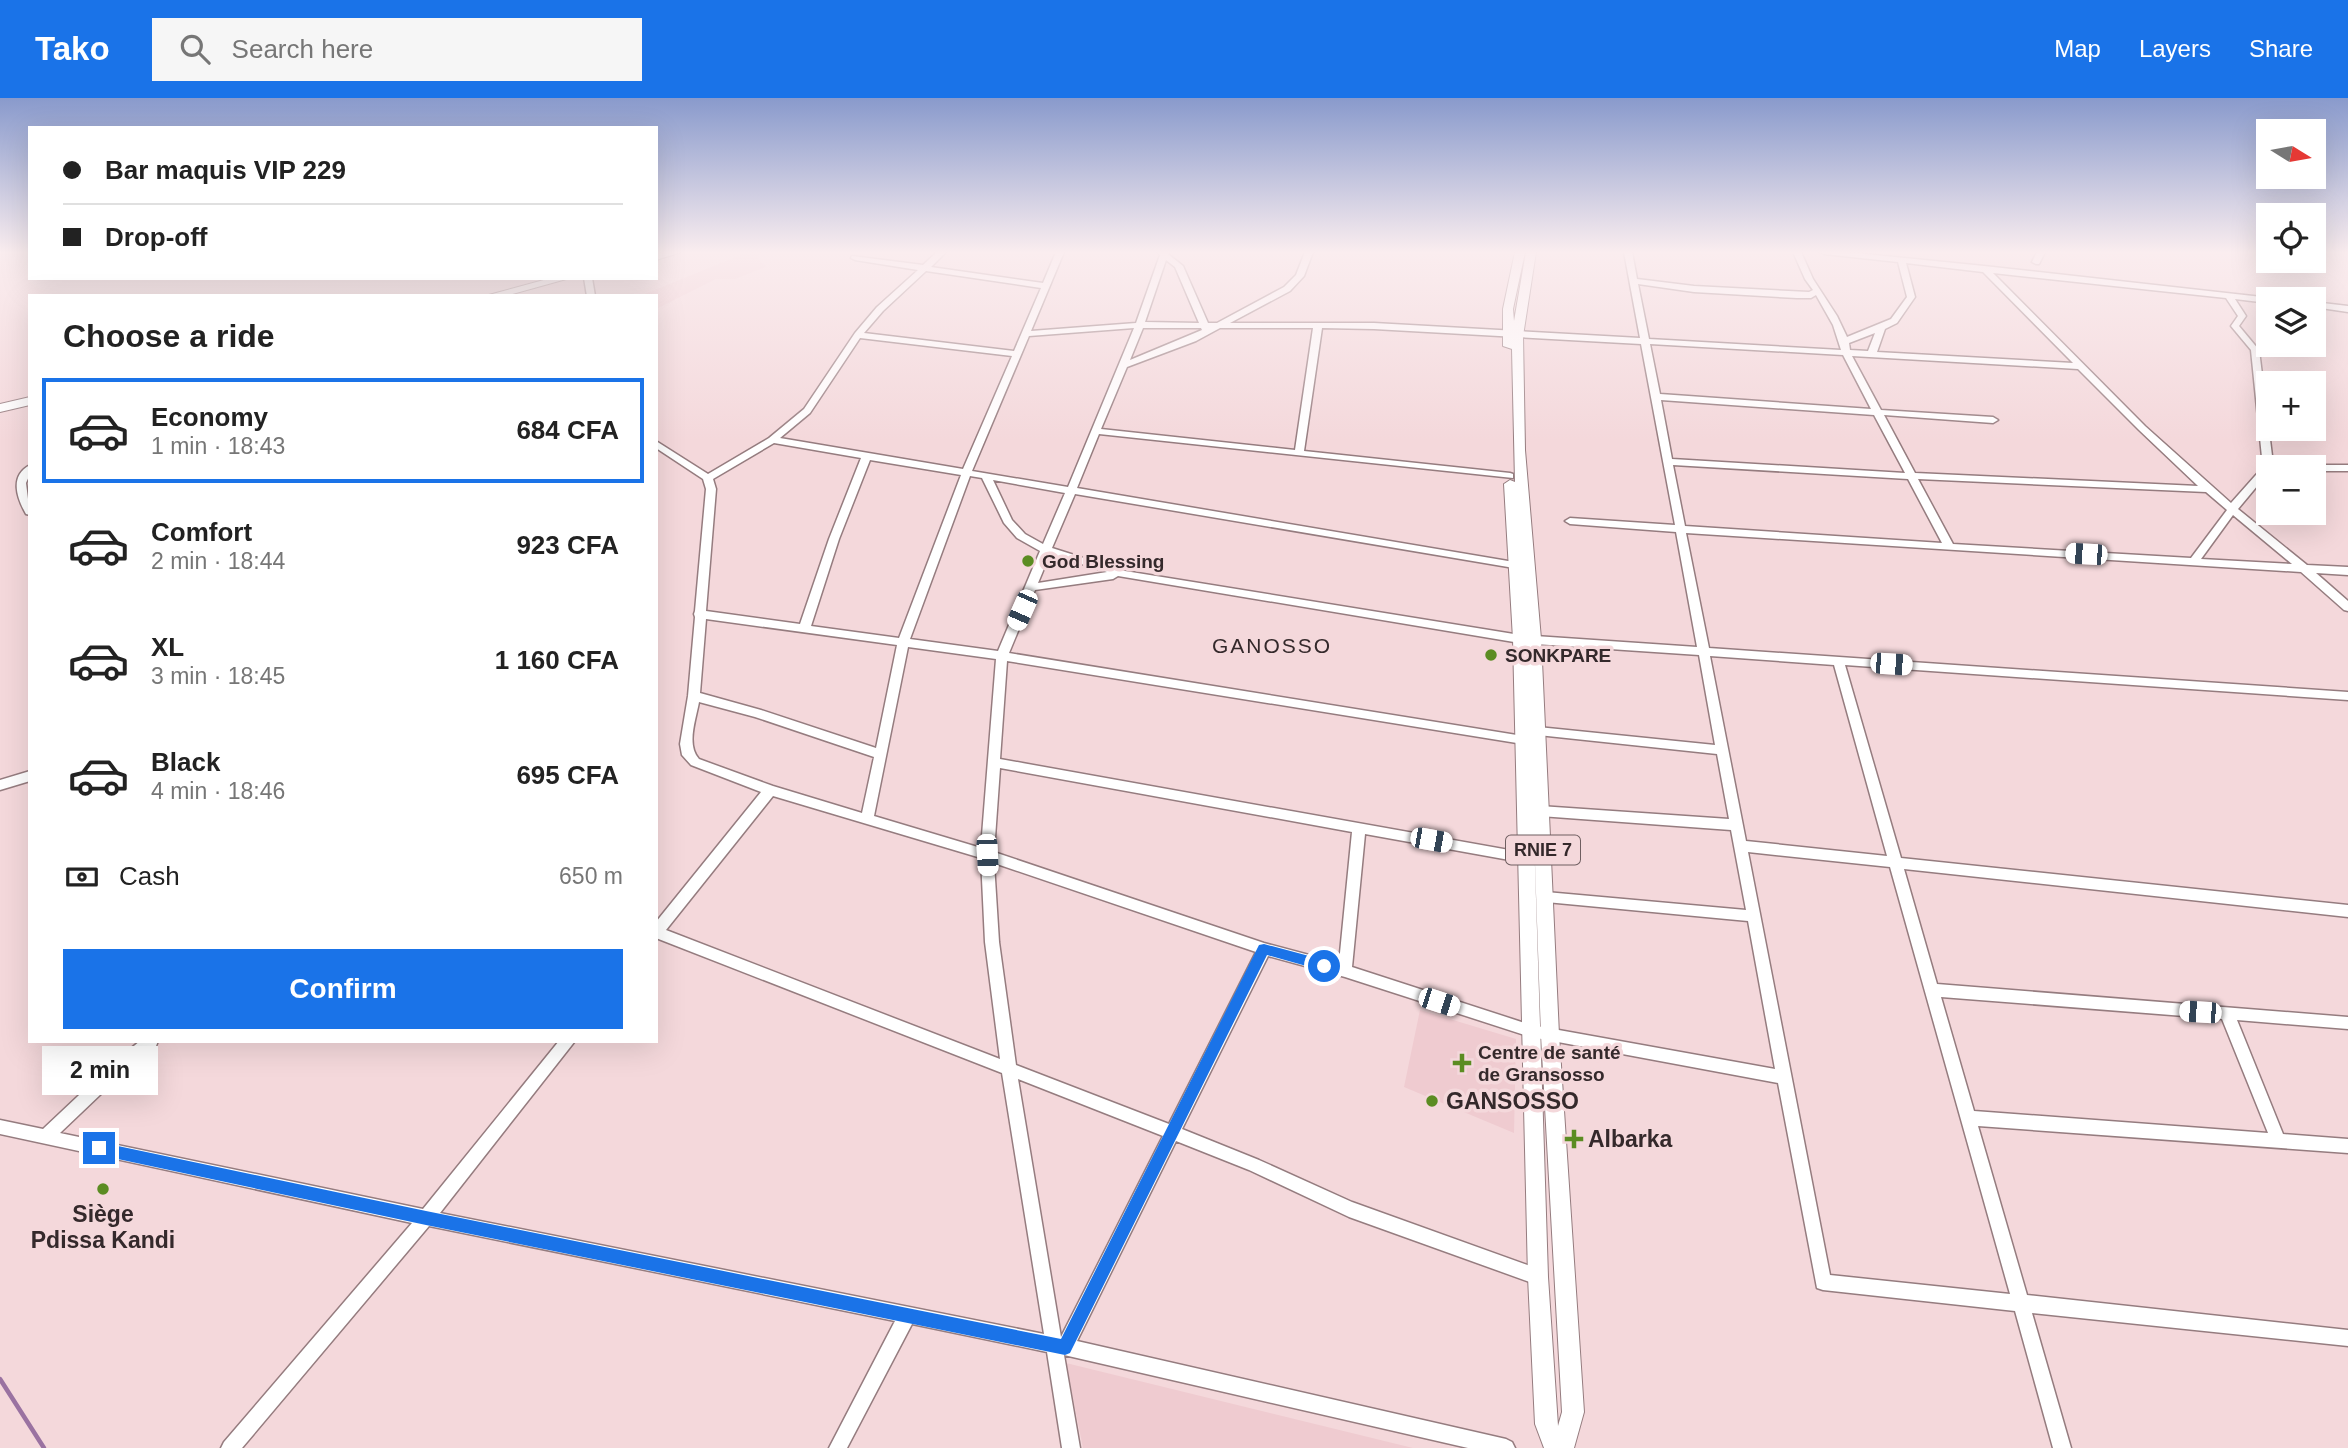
<!DOCTYPE html>
<html lang="en">
<head>
<meta charset="utf-8">
<style>
  body { margin:0; font-family:Arial,sans-serif; background:#f6f6f6; color:#222; height:100vh; display:flex; flex-direction:column; font-size:26px; white-space:nowrap }
  * { box-sizing:border-box; margin:0 }
  p { font-size:23px; color:#767676 }
  .icon { flex:none; width:38px; height:38px; fill:none; stroke:currentColor; stroke-width:2; stroke-linecap:round; stroke-linejoin:round }
  .map { position:relative; flex:1; overflow:hidden }
  .drawer { position:absolute; left:28px; top:196px; width:630px; height:749px; display:flex; flex-direction:column; background:#fff; border-radius:0px; box-shadow:0 7px 28px #0002 }
  .drawer>* { flex:none }
  .banner { position:absolute; left:28px; top:28px; width:630px; height:154px; border-radius:0px; box-shadow:0 7px 28px #0002; display:grid; align-content:center; height:154px; padding:0 35px; background:#fff }
  .needle { width:46px; rotate:101deg }
  .controls { position:absolute; left:2256px; top:21px; display:grid; gap:14px }
  .controls a { display:grid; place-items:center; width:70px; height:70px; border-radius:0px; background:#fff; box-shadow:0 7px 28px #0002; font-size:35px }
  .end { position:absolute; width:32px; height:32px; margin:-16px; border:9px solid #1a73e8; background:#fff; box-shadow:0 0 0 4px #fff }
  .from { border-radius:50% }
  .bubble { position:absolute; height:49px; border-radius:0px; background:#fff; box-shadow:0 7px 28px #0002; font-size:23px; font-weight:600; line-height:49px; text-align:center }
  .car { position:absolute; width:21px; height:42px; margin:-21px -10px; border-radius:9px; box-shadow:0 0 5px 2px #0007; background:linear-gradient(#fff 24%,#345 0 40%,#fff 0 76%,#345 0 86%,#fff 0) }
  .banner b { display:flex; align-items:center; gap:24px; height:66px; font-size:26px }
  .banner b+b { border-top:2px solid #e0e0e0 }
  .banner i { width:18px; height:18px; background:#222 }
  ul { padding:0; list-style:none }
  li { display:flex; align-items:center; gap:21px; height:105px; margin:0 14px 10px; padding:0 21px; border:4px solid transparent; border-radius:0px }
  li div { flex:1 }
  li b { display:block; font-size:26px }
  li em { font-style:normal; font-weight:600 }
  li.active { border-color:#1a73e8 }
  li>.icon { width:63px; height:63px; stroke-width:1.5 }
  h2 { padding:0 35px; font-size:32px; line-height:84px }
  .pay { display:flex; align-items:center; gap:18px; height:77px; padding:0 35px; font-size:26px }
  .pay p { margin-inline-start:auto }
  .primary-button { display:flex; gap:14px; margin-top:auto; padding:14px 35px }
  .primary-button a { flex:1; height:80px; border-radius:0px; background:#1a73e8; color:#fff; font-size:28px; font-weight:600; line-height:80px; text-align:center }
  header { display:flex; align-items:center; gap:42px; box-sizing:border-box; height:98px; padding:0 35px; background:#1a73e8; color:#fff }
  header strong { font-size:33px }
  nav { display:flex; gap:38px; margin-inline-start:auto; font-size:24px }
  .search { width:490px; height:63px; background:#f6f6f6; display:flex; align-items:center; gap:18px; box-sizing:border-box; padding:0 24px; border-radius:0px; color:#767676; font-size:26px }
  .map>svg:first-child { display:block }
  .built { fill:#efcbd0 }
  .lines { fill:none; stroke-linecap:round; stroke-linejoin:round }
  .stream { stroke:#9a72a1; stroke-width:4.5 }
  .minor-casing { stroke:#957c7f; stroke-width:3 }
  .major-casing { stroke:#957c7f; stroke-width:2 }
  .minor { fill:#fff; fill-rule:evenodd }
  .major { fill:#fff; fill-rule:evenodd }
  .route { fill:#1a73e8 }
  .poi-dot { fill:#5b8c22; stroke:#f4d8db; stroke-width:2.5 }
  .labels { text-anchor:middle; stroke-width:7; stroke-linejoin:round; paint-order:stroke }
  .shield { fill:#f4d8db; stroke:#6e5e60; stroke-width:2 }
  .shield-label { font-size:18px; font-weight:bold; fill:#34292b }
  .poi-label { font-size:19px; font-weight:bold; fill:#34292b; stroke:#f4d8db; text-anchor:start }
  .neighbourhood-label { font-size:21px; letter-spacing:2px; fill:#34292b; stroke:#f4d8db }
  .near-poi-label { font-size:23px; font-weight:bold; fill:#34292b; stroke:#f4d8db; text-anchor:start }
</style>
</head>
<body>
<header>
<strong>Tako</strong>
<div class="search"><svg class="icon" aria-label="search" viewBox="0 0 24 24"><circle cx="10" cy="10" r="6"/><path d="M15 15l6 6"/></svg>Search here</div>
<nav><a>Map</a><a>Layers</a><a>Share</a></nav>
</header>
<div class="map">
<svg width="2348" height="1350" viewBox="0 0 2348 1350">
  <rect width="100%" height="100%" fill="#f4d8db"/>
  <path class="built" d="M748 154H771L756 158 766 169 735 181H716L656 211V198H640Z
    M1420 912 1516 941 1514 1035 1404 989Z
    M1066 1265 1413 1350H1083Z"/>
  <g class="lines">
    <path class="stream" d="M0 1281 44 1350"/>
    <g class="minor-casing">
      <path id="minor" d="M937 154H946L931 169 1043 185 1056 154H1064L1031 233 1136 225 1160 157 1157 154H1169L1168 156 1183 168 1208 225H1217L1284 189 1296 177 1305 154H1313L1304 178 1290 193 1230 225H1374L1640 240 1624 154H1632L1637 181 1694 188 1809 194 1813 192 1805 181 1793 154H1801L1813 181 1837 218 1847 239 1891 221 1907 199 1898 164 1824 156 1820 154H1845L1984 168 2271 200 2268 201V205L2235 201 2246 218 2239 228 2259 252 2273 366H2298L2303 369H2268V375L2238 411 2307 467 2348 469V477L2316 475 2348 503V513L2344 512 2301 474 1686 435 1709 550 2348 594V602L1845 567 1901 760 2348 807V819L1904 771 1937 886 2348 919V931L2237 922 2283 1036 2348 1041V1055L1978 1028 2027 1197 2348 1232V1248L2032 1215 2071 1350H2053L2015 1213 1823 1192 1817 1190 1778 985 1531 939 1345 879 1268 858 1182 1031 1259 1062 1352 1104 1544 1173 1546 1179 1544 1185 1538 1187 1349 1119 1249 1072 1176 1043 1077 1243 1506 1341 1512 1344 1515 1350H1468L1064 1257 1080 1350H1062L1047 1254 912 1226 847 1350H829L895 1223 429 1128 242 1350H221L224 1344 412 1125 0 1036V1022L43 1031 112 966 140 943H158L156 948 122 976 60 1035 423 1111 559 943H575L440 1115 1044 1236 1002 975 656 840V824L761 694 691 667 682 657 680 646 688 598 695 519 694 516 695 513 706 391 703 381 656 350V343L708 376 769 340 804 311 855 235 877 209 918 172 855 162 851 160 852 158 923 167ZM1166 162 1175 169 1199 225 1145 224ZM1906 165 1983 174 2073 265 1877 254 1885 231 1897 225 1915 199ZM926 173 1041 190 1014 253 864 235 883 213ZM1993 175 2226 200 2238 218 2231 228 2251 252 2263 369 2231 405 2145 328ZM1638 186 1694 194 1797 200H1811L1816 197 1833 227 1841 252 1649 241ZM1134 230 1068 389 972 373 1029 238ZM1143 230H1201L1202 232 1130 262ZM1220 230H1313L1295 352 1101 331 1127 269 1196 243ZM1322 230 1374 231 1641 246 1675 427 1570 420 1565 423 1570 426 1676 434 1697 549 1520 537 1125 473 1052 450 1075 396 1514 470 1518 469 1519 467 1514 464 1077 390 1099 336 1513 380V376L1510 375 1304 353ZM1875 235 1868 253 1850 252 1849 245ZM860 240 1012 258 963 371 780 340 810 315ZM1650 246 1843 257 1871 311 1660 296ZM1852 258 2078 271 2139 332 2198 388 1915 375 1884 317 1993 325 1998 322 1993 319 1881 312ZM1661 302 1874 317 1905 375 1672 361ZM774 345 861 360 829 441 800 526 706 513 716 391 713 381ZM870 362 961 377 899 540 811 528 839 441ZM1673 367 1908 381 1942 445 1685 428ZM970 378 982 380 1004 425 1017 440 1040 453 998 553 910 541ZM1918 381 2206 394 2227 412 2191 460 1953 446ZM993 382 1065 395 1043 446 1025 436 1012 422ZM2233 417 2292 466 2201 461ZM1050 456 1107 474 1038 485ZM1118 478 1520 545 1699 557 1715 647 1538 629 1532 633 1538 637 1717 656 1729 721 1540 708 1536 710 1534 713 1536 716 1540 718 1731 732 1746 812 1546 794 1541 795 1539 799 1541 803 1546 804 1748 823 1775 971 1531 927 1352 869 1365 736 1526 765 1531 764 1532 760 1531 756 1000 661 1007 563 1523 646 1529 642 1523 638 1009 555 1035 492 1113 481ZM706 521 897 547 876 650 761 612 700 595ZM908 549 996 561 981 750 874 718ZM1710 558 1834 567 1887 758 1746 743ZM699 604 755 619 874 659 862 715 773 688 699 661C686 647 696 621 699 604ZM1000 670 1352 734 1339 865 1264 845 994 754ZM773 698 981 760 985 844 1000 961 666 832ZM1748 754 1890 769 2010 1196 1830 1177ZM994 765 1256 854 1169 1026 1016 967 999 844ZM1941 899 2222 921 2268 1035 1974 1013ZM1018 981 1163 1038 1061 1239Z
        M2037 154H2045L2039 166H2036L2032 164Z
        M584 180H592L595 198H587Z
        M2314 204 2348 208V214L2314 209Z
        M30 367V376L26 385 30 417 26 416C17 400 9 378 30 367Z
        M2314 367H2348V373H2314V369H2310Z
        M30 673V683L0 692V682Z"/>
    </g>
    <g class="major-casing">
      <path id="major" d="M664 154H682L656 162V156Z
        M1515 154H1525L1513 211 1514 223 1526 154H1536L1523 238 1525 352 1541 541 1559 937 1584 1314 1574 1350H1544L1535 1326 1528 1179 1513 541 1504 386 1510 382 1515 384 1512 251 1503 248V211ZM1534 738 1541 937 1562 1314 1558 1328 1548 1179Z
        M551 180H570L505 198H485Z
        M30 299V307L0 314V306Z"/>
    </g>
    <use href="#minor" class="minor"/>
    <use href="#major" class="major"/>
  </g>
  <linearGradient id="sky" x2="0" y2="1"><stop stop-color="#899acc"/><stop offset="0.45" stop-color="#faedef"/><stop offset="1" stop-color="#faedef" stop-opacity="0"/></linearGradient>
  <rect width="2348" height="343" fill="url(#sky)"/>
  <path class="route" d="M1264 846 1324 862 1331 868 1324 873 1267 857 1070 1255 1065 1257 426 1127 99 1057 92 1050 99 1044 426 1113 1061 1241 1259 847Z"/>
  <g class="poi-dot">
    <circle cx="1028" cy="463" r="7"/>
    <circle cx="1491" cy="557" r="7"/>
    <path d="M1458.5 954.5h7v7h7v7h-7v7h-7v-7h-7v-7h7z"/>
    <circle cx="1432" cy="1003" r="7"/>
    <path d="M1570.5 1030.5h7v7h7v7h-7v7h-7v-7h-7v-7h7z"/>
    <circle cx="103" cy="1091" r="7"/>
  </g>
  <g class="labels">
    <rect class="shield" x="1506" y="737.5" width="74" height="29" rx="5"/>
    <g class="shield-label">
      <text x="1543" y="758">RNIE 7</text>
    </g>
    <g class="poi-label">
      <text x="1042" y="470">God Blessing</text>
      <text x="1505" y="564">SONKPARE</text>
      <text x="1478" y="961">Centre de santé<tspan x="1478" dy="22">de Gransosso</tspan></text>
    </g>
    <g class="neighbourhood-label">
      <text x="1272" y="555">GANOSSO</text>
    </g>
    <g class="near-poi-label">
      <text x="1446" y="1011">GANSOSSO</text>
      <text x="1588" y="1049">Albarka</text>
      <text x="103" y="1124" text-anchor="middle">Siège<tspan x="103" dy="26">Pdissa Kandi</tspan></text>
    </g>
  </g>
</svg>
<div class="controls">
<a><svg class="needle" viewBox="-14 -14 28 28"><path d="M0-13l5 13h-10z" fill="#e53935"/><path d="M0 13l5-13h-10z" fill="#767676"/></svg></a>
<a><svg class="icon" aria-label="locate" viewBox="0 0 24 24"><circle cx="12" cy="12" r="6"/><path d="M12 2v4M12 18v4M2 12h4M18 12h4"/></svg></a>
<a><svg class="icon" aria-label="layers" viewBox="0 0 24 24"><path d="M12 4l9 5-9 5-9-5zM3 14l9 5 9-5"/></svg></a>
<a>+</a>
<a>−</a>
</div>
<i class="end from" style="left:1324px;top:868px"></i>
<i class="end" style="left:99px;top:1050px"></i>
<div class="bubble" style="left:42px;top:948px;width:116px">2 min</div>
<i class="car" style="left:2086px;top:456px;rotate:273deg"></i>
<i class="car" style="left:1022px;top:512px;rotate:204deg"></i>
<i class="car" style="left:1891px;top:566px;rotate:94deg"></i>
<i class="car" style="left:1431px;top:742px;rotate:100deg"></i>
<i class="car" style="left:987px;top:757px;rotate:177deg"></i>
<i class="car" style="left:1439px;top:904px;rotate:108deg"></i>
<i class="car" style="left:2200px;top:914px;rotate:274deg"></i>
<div class="banner">
<b><i class="from"></i>Bar maquis VIP 229</b>
<b><i></i>Drop-off</b>
</div>
<section class="drawer">
<h2>Choose a ride</h2>
<ul>
<li class="active"><svg class="icon" aria-label="car" viewBox="0 0 24 24"><path d="M5 17H2v-5l4-1 3-4h7l3 4 3 1v5h-3M9 17h6M6 11h13"/><circle cx="7" cy="17" r="2"/><circle cx="17" cy="17" r="2"/></svg><div><b>Economy</b><p>1 min · 18:43</p></div><em>684 CFA</em></li>
<li><svg class="icon" aria-label="car" viewBox="0 0 24 24"><path d="M5 17H2v-5l4-1 3-4h7l3 4 3 1v5h-3M9 17h6M6 11h13"/><circle cx="7" cy="17" r="2"/><circle cx="17" cy="17" r="2"/></svg><div><b>Comfort</b><p>2 min · 18:44</p></div><em>923 CFA</em></li>
<li><svg class="icon" aria-label="car" viewBox="0 0 24 24"><path d="M5 17H2v-5l4-1 3-4h7l3 4 3 1v5h-3M9 17h6M6 11h13"/><circle cx="7" cy="17" r="2"/><circle cx="17" cy="17" r="2"/></svg><div><b>XL</b><p>3 min · 18:45</p></div><em>1 160 CFA</em></li>
<li><svg class="icon" aria-label="car" viewBox="0 0 24 24"><path d="M5 17H2v-5l4-1 3-4h7l3 4 3 1v5h-3M9 17h6M6 11h13"/><circle cx="7" cy="17" r="2"/><circle cx="17" cy="17" r="2"/></svg><div><b>Black</b><p>4 min · 18:46</p></div><em>695 CFA</em></li>
</ul>
<div class="pay"><svg class="icon" aria-label="cash" viewBox="0 0 24 24"><path d="M3 7h18v10H3z"/><circle cx="12" cy="12" r="2"/></svg>Cash<p>650 m</p></div>
<div class="primary-button"><a>Confirm</a></div>
</section>
</div>
</body>
</html>
